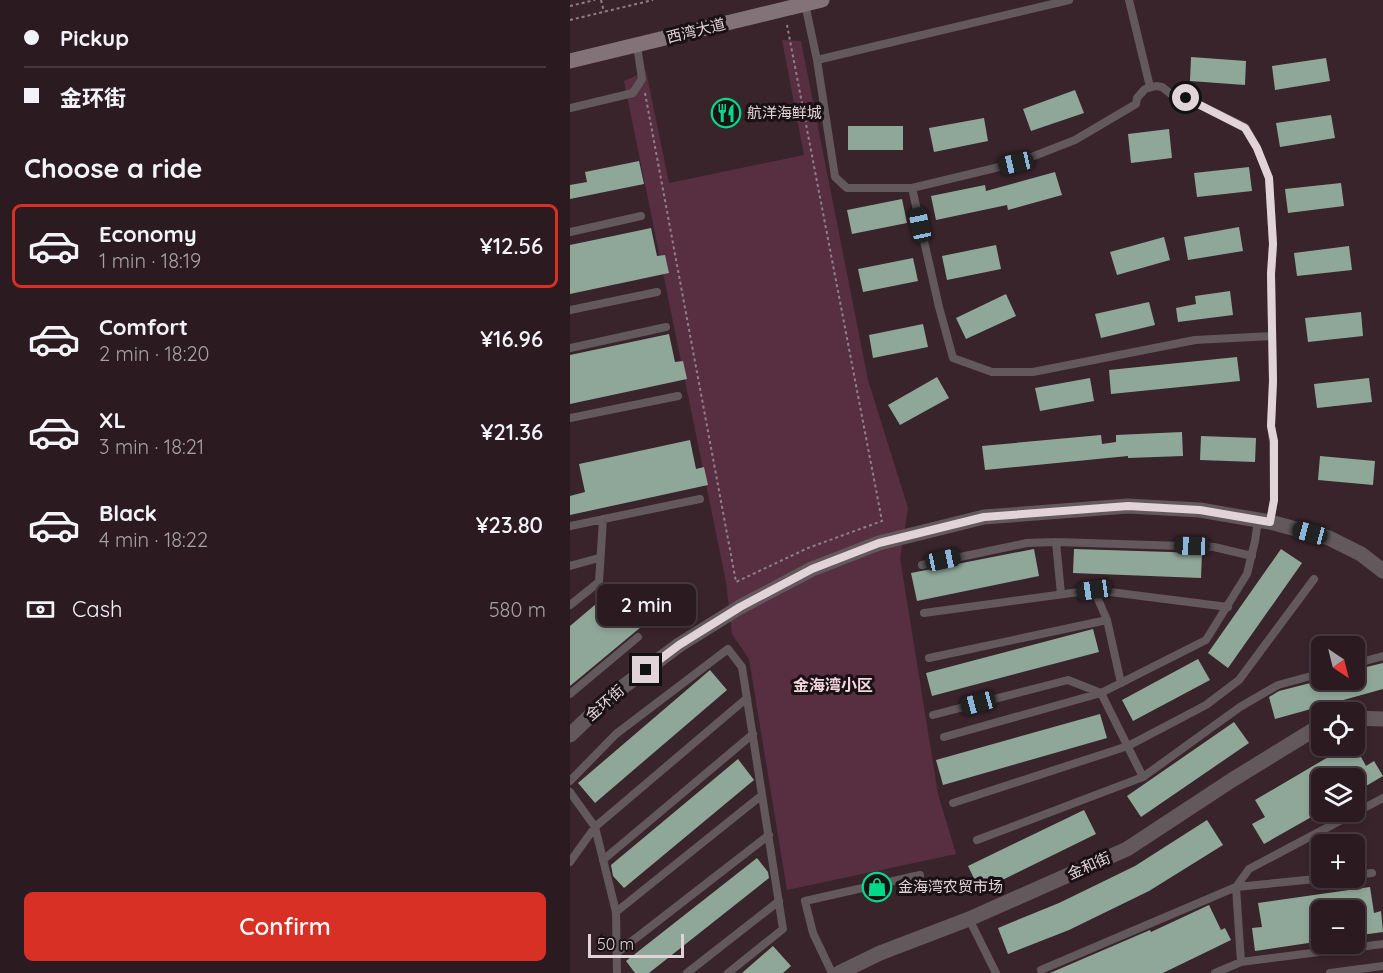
<!DOCTYPE html>
<html lang="en">
<head>
<meta charset="utf-8">
<style>
  body { margin:0; font-family:Quicksand,"Noto Sans SC",sans-serif; background:#33242a; color:#f1f3f6; height:100vh; display:flex; flex-direction:column; font-size:22px; white-space:nowrap }
  * { box-sizing:border-box; margin:0 }
  p { font-size:20px; color:#a6a1a5 }
  .icon { flex:none; width:33px; height:33px; fill:none; stroke:currentColor; stroke-width:2; stroke-linecap:round; stroke-linejoin:round }
  .map { position:relative; flex:1; overflow:hidden }
  .sheet { display:flex; flex-direction:column; background:#2b1b21; width:570px }
  .sheet>* { flex:none }
  .guide { display:grid; align-content:center; height:132px; padding:0 24px; background:#2b1b21 }
  .needle { width:39px; rotate:145deg }
  .tools { position:absolute; left:741px; top:636px; display:grid; gap:12px }
  .tools a { display:grid; place-items:center; width:54px; height:54px; border-radius:9px; background:#2b1b21; box-shadow:0 3px 9px #0003,0 0 0 2px #47393f; font-size:30px }
  .scale { position:absolute; left:18px; bottom:15px; width:96px; box-sizing:border-box; padding-left:6px; border:3px solid #e1d3d8; border-top:0; font-size:16px; line-height:21px; white-space:nowrap; color:#e1d3d8; -webkit-text-stroke:4px #1a1114; paint-order:stroke }
  .end { position:absolute; width:27px; height:27px; margin:-14px; border:8px solid #e1d3d8; background:#111; box-shadow:0 0 0 3px #111 }
  .from { border-radius:50% }
  .bubble { position:absolute; height:42px; border-radius:9px; background:#2b1b21; box-shadow:0 3px 9px #0003,0 0 0 2px #47393f; font-size:20px; font-weight:600; line-height:42px; text-align:center }
  .car { position:absolute; width:18px; height:36px; margin:-18px -9px; border-radius:8px; box-shadow:0 0 4px 2px #0007; background:linear-gradient(#222 24%,#8ab4d8 0 40%,#222 0 76%,#8ab4d8 0 86%,#222 0) }
  .guide b { display:flex; align-items:center; gap:21px; height:57px; font-size:22px }
  .guide b+b { border-top:2px solid #47393f }
  .guide i { width:15px; height:15px; background:#f1f3f6 }
  ul { padding:0; list-style:none }
  li { display:flex; align-items:center; gap:18px; height:84px; margin:0 12px 9px; padding:0 12px; border:3px solid transparent; border-radius:9px }
  li div { flex:1 }
  li b { display:block; font-size:22px }
  li em { font-style:normal; font-weight:600 }
  li.current { border-color:#d93025 }
  li>.icon { width:54px; height:54px; stroke-width:1.5 }
  h2 { padding:0 24px; font-size:27px; line-height:72px }
  .pay { display:flex; align-items:center; gap:15px; height:66px; padding:0 24px; font-size:22px }
  .pay p { margin-inline-start:auto }
  .cta { display:flex; gap:12px; margin-top:auto; padding:12px 24px }
  .cta a { flex:1; height:69px; border-radius:9px; background:#d93025; color:#fff; font-size:24px; font-weight:600; line-height:69px; text-align:center }
  main { display:flex; flex:1; min-height:0 }
  .map>svg:first-child { display:block }
  .green { fill:#582f41 }
  .building { fill:#8fa799 }
  .lines { fill:none; stroke-linecap:round; stroke-linejoin:round }
  .path { stroke:#907f86; stroke-width:2; stroke-dasharray:3 3; stroke-linecap:butt }
  .service { stroke:#63595d; stroke-width:8 }
  .minor { stroke:#63595d; stroke-width:15 }
  .secondary { stroke:#837278; stroke-width:15 }
  .route { stroke:#e1d3d8; stroke-width:8 }
  .labels { text-anchor:middle; stroke-width:6; stroke-linejoin:round; paint-order:stroke }
  .street-label { font-size:15px; fill:#e1d3d8; stroke:#1a1114 }
  .poi-label { font-size:15px; fill:#e1d3d8; stroke:#1a1114; text-anchor:start }
  .neighbourhood-label { font-size:16px; font-weight:bold; fill:#f2d6e0; stroke:#1a1114 }
</style>
</head>
<body>
<main>
<section class="sheet">
<div class="guide">
<b><i class="from"></i>Pickup</b>
<b><i></i>金环街</b>
</div>
<h2>Choose a ride</h2>
<ul>
<li class="current"><svg class="icon" aria-label="car" viewBox="0 0 24 24"><path d="M5 17H2v-5l4-1 3-4h7l3 4 3 1v5h-3M9 17h6M6 11h13"/><circle cx="7" cy="17" r="2"/><circle cx="17" cy="17" r="2"/></svg><div><b>Economy</b><p>1 min · 18:19</p></div><em>¥12.56</em></li>
<li><svg class="icon" aria-label="car" viewBox="0 0 24 24"><path d="M5 17H2v-5l4-1 3-4h7l3 4 3 1v5h-3M9 17h6M6 11h13"/><circle cx="7" cy="17" r="2"/><circle cx="17" cy="17" r="2"/></svg><div><b>Comfort</b><p>2 min · 18:20</p></div><em>¥16.96</em></li>
<li><svg class="icon" aria-label="car" viewBox="0 0 24 24"><path d="M5 17H2v-5l4-1 3-4h7l3 4 3 1v5h-3M9 17h6M6 11h13"/><circle cx="7" cy="17" r="2"/><circle cx="17" cy="17" r="2"/></svg><div><b>XL</b><p>3 min · 18:21</p></div><em>¥21.36</em></li>
<li><svg class="icon" aria-label="car" viewBox="0 0 24 24"><path d="M5 17H2v-5l4-1 3-4h7l3 4 3 1v5h-3M9 17h6M6 11h13"/><circle cx="7" cy="17" r="2"/><circle cx="17" cy="17" r="2"/></svg><div><b>Black</b><p>4 min · 18:22</p></div><em>¥23.80</em></li>
</ul>
<div class="pay"><svg class="icon" aria-label="cash" viewBox="0 0 24 24"><path d="M3 7h18v10H3z"/><circle cx="12" cy="12" r="2"/></svg>Cash<p>580 m</p></div>
<div class="cta"><a>Confirm</a></div>
</section>
<div class="map">
<svg width="813" height="973" viewBox="0 0 813 973">
  <rect width="100%" height="100%" fill="#39242c"/>
  <path class="green" d="M212 40 231 41 298 380 338 508 330 558 368 794 386 854 217 890 179 659 162 634 156 582 54 81 76 71 99 183 234 155Z"/>
  <path class="building" d="M621 57 676 61 675 85 620 81Z
    M756 58 760 81 705 90 702 66Z
    M505 90 514 113 461 131 453 109Z
    M761 115 765 138 710 147 706 123Z
    M414 118 418 141 364 152 359 128Z
    M278 126H333V150H278Z
    M599 129 602 158 561 163 558 134Z
    M69 161 74 184 0 199V185L17 182 15 172Z
    M679 167 682 191 627 197 624 173Z
    M485 172 492 195 438 210 437 205 366 220 361 196 415 185 416 191Z
    M771 183 774 206 718 213 715 189Z
    M332 199 337 223 282 234 277 210Z
    M669 227 673 251 618 260 614 237Z
    M81 228 87 256 95 255 99 273 0 294V245Z
    M594 237 600 260 547 275 540 252Z
    M426 245 431 269 377 280 372 256Z
    M779 246 782 270 727 276 724 253Z
    M343 258 348 281 293 292 288 269Z
    M660 291 663 315 608 322 606 308 626 304 625 296Z
    M436 294 446 316 396 339 386 318Z
    M579 302 585 325 531 338 525 314Z
    M791 312 793 336 738 342 735 318Z
    M353 324 358 347 303 358 299 335Z
    M99 334 105 362 113 361 117 379 0 404V355Z
    M667 357 670 381 541 394 539 370Z
    M367 377 379 398 330 425 318 405Z
    M520 378 524 401 470 411 465 388Z
    M799 378 802 402 747 408 744 384Z
    M612 432 613 456 558 458V456L415 470 412 446 531 435 532 444 546 442V435Z
    M631 436 686 438 685 462 630 460Z
    M120 440 126 469 134 467 138 485 0 515V496L15 492 9 464Z
    M750 456 805 461 803 485 748 480Z
    M464 549 469 576 347 601 341 573Z
    M504 549 632 553 631 578 503 573Z
    M711 549 732 563 658 668 638 653Z
    M46 587 64 608 70 603 83 617 0 686V626Z
    M523 629 529 652 362 696 356 673Z
    M628 659 640 680 563 721 552 700Z
    M813 663V689L705 719 699 697 709 691 752 680H784V670Z
    M140 670 157 690 25 803 8 783Z
    M530 714 537 738 373 785 366 760Z
    M664 722 679 743 571 817 557 796Z
    M777 746H785L796 766 804 761 813 776 784 793V778H752V811L694 844 682 824 695 817 685 800Z
    M168 759 184 780 54 888 43 876 41 865Z
    M514 810 526 834 410 891 398 866Z
    M637 820 653 845 579 891 499 930 438 954 428 928 489 903 565 866Z
    M187 858 198 872 199 878 79 973H65L56 961Z
    M800 887 804 913 811 911 813 932 784 936V910H752V941L685 951 682 928 692 927 688 903Z
    M639 905 651 930 655 928 661 940 593 973H480L580 930 581 932Z
    M203 946 221 966 213 973H172Z"/>
  <g class="lines">
    <path class="path" d="M31 0 34 12
      M0 6 25 0
      M0 20 83 0
      M75 93 166 582 238 548 312 521 217 25"/>
    <path class="service" d="M559 0 580 87
      M235 4 247 60 265 177 277 188H342L446 163 505 140 566 104 567 98 575 89 586 86 592 87 601 94 616 98 675 127 687 148 699 178 703 244 701 274 703 381 701 426 703 441 704 500 700 522
      M247 60 499 0
      M0 108 63 93 72 79 67 46
      M342 188 369 307 383 358 422 372H463L625 340 702 336
      M0 232 71 216
      M0 310 87 292
      M0 348 96 327
      M0 418 108 396
      M0 526 130 499
      M486 542 491 594
      M352 565 457 543 486 542 644 547 682 556
      M0 566 29 558
      M524 590 537 620 551 683
      M0 605 29 582 33 519
      M354 613 524 590 658 607
      M359 658 537 620
      M784 664 813 656
      M0 694 68 637
      M363 715 498 680 531 693 573 777
      M374 737 531 693 636 640 677 574 685 541 688 520
      M0 781 46 734 158 649 172 667 213 929 158 973
      M0 792 25 827 46 912 47 973
      M383 803 558 746 636 705 669 680 744 579
      M407 840 573 777 670 707 708 685 752 673
      M33 860 183 734
      M0 862 25 827 177 698
      M784 875 802 873
      M46 912 192 795
      M399 919 426 973
      M48 952 199 835
      M671 962 666 887 679 869 813 798
      M471 970 666 887 756 878
      M117 973 209 901
      M262 973 243 933 235 901 350 875
      M645 973 671 962 813 944
      M760 973 813 966"/>
    <path class="minor" d="M784 718 813 719
      M0 735 42 695 109 645 170 607 242 569 309 543 414 517 558 506 630 510 700 522 759 538 791 554 813 571
      M269 973 310 953 399 919 557 849 662 780 745 729 752 728"/>
    <path class="secondary" d="M0 61 252 0"/>
  </g>
  <g class="lines">
    <path class="route" d="M76 670 109 645 170 607 242 569 309 543 414 517 558 506 630 510 700 522 704 500V441L701 426 703 381 701 274 703 244 699 178 687 148 675 128 616 98"/>
  </g>
  <defs>
    <g id="restaurant-ring" transform="scale(1.5)"><circle r="9.5" fill="#1a1114" stroke="#00d98c" stroke-width="1.5"/><path d="M-5-6h1v4h1v-4h1v4h1v-4h1v5L-1.5 .5V6h-2V.5L-5-1ZM5-6V6H3V1.5H1.5Q1.5-4 5-6Z" fill="#00d98c"/></g>
    <g id="shop-ring" transform="scale(1.5)"><circle r="9.5" fill="#1a1114" stroke="#00d98c" stroke-width="1.5"/><path d="M-5-2.5h2.3a2.7 3.5 0 0 1 5.4 0H5L5.5 6h-11ZM-1.5-2.5h3a1.5 2.3 0 0 0-3 0Z" fill="#00d98c"/></g>
  </defs>
  <g fill-rule="evenodd">
    <use href="#restaurant-ring" x="156" y="113"/>
    <use href="#shop-ring" x="307" y="887"/>
  </g>
  <g class="labels">
    <g class="street-label">
      <text transform="translate(126 31) rotate(-14)" y="5">西湾大道</text>
      <text transform="translate(35 703) rotate(-41)" y="5">金环街</text>
      <text transform="translate(519 866) rotate(-24)" y="5">金和街</text>
    </g>
    <g class="poi-label">
      <text x="177" y="118">航洋海鲜城</text>
      <text x="328" y="892">金海湾农贸市场</text>
    </g>
    <g class="neighbourhood-label">
      <text x="263" y="691">金海湾小区</text>
    </g>
  </g>
</svg>
<div class="tools">
<a><svg class="needle" viewBox="-14 -14 28 28"><path d="M0-13l5 13h-10z" fill="#e53935"/><path d="M0 13l5-13h-10z" fill="#a6a1a5"/></svg></a>
<a><svg class="icon" aria-label="locate" viewBox="0 0 24 24"><circle cx="12" cy="12" r="6"/><path d="M12 2v4M12 18v4M2 12h4M18 12h4"/></svg></a>
<a><svg class="icon" aria-label="layers" viewBox="0 0 24 24"><path d="M12 4l9 5-9 5-9-5zM3 14l9 5 9-5"/></svg></a>
<a>+</a>
<a>−</a>
</div>
<div class="scale">50 m</div>
<i class="end from" style="left:616px;top:98px"></i>
<i class="end" style="left:76px;top:670px"></i>
<div class="bubble" style="left:27px;top:584px;width:99px">2 min</div>
<i class="car" style="left:446px;top:163px;rotate:257deg"></i>
<i class="car" style="left:350px;top:225px;rotate:348deg"></i>
<i class="car" style="left:740px;top:533px;rotate:285deg"></i>
<i class="car" style="left:622px;top:546px;rotate:272deg"></i>
<i class="car" style="left:373px;top:560px;rotate:78deg"></i>
<i class="car" style="left:524px;top:590px;rotate:262deg"></i>
<i class="car" style="left:408px;top:703px;rotate:255deg"></i>
</div>
</main>
</body>
</html>
